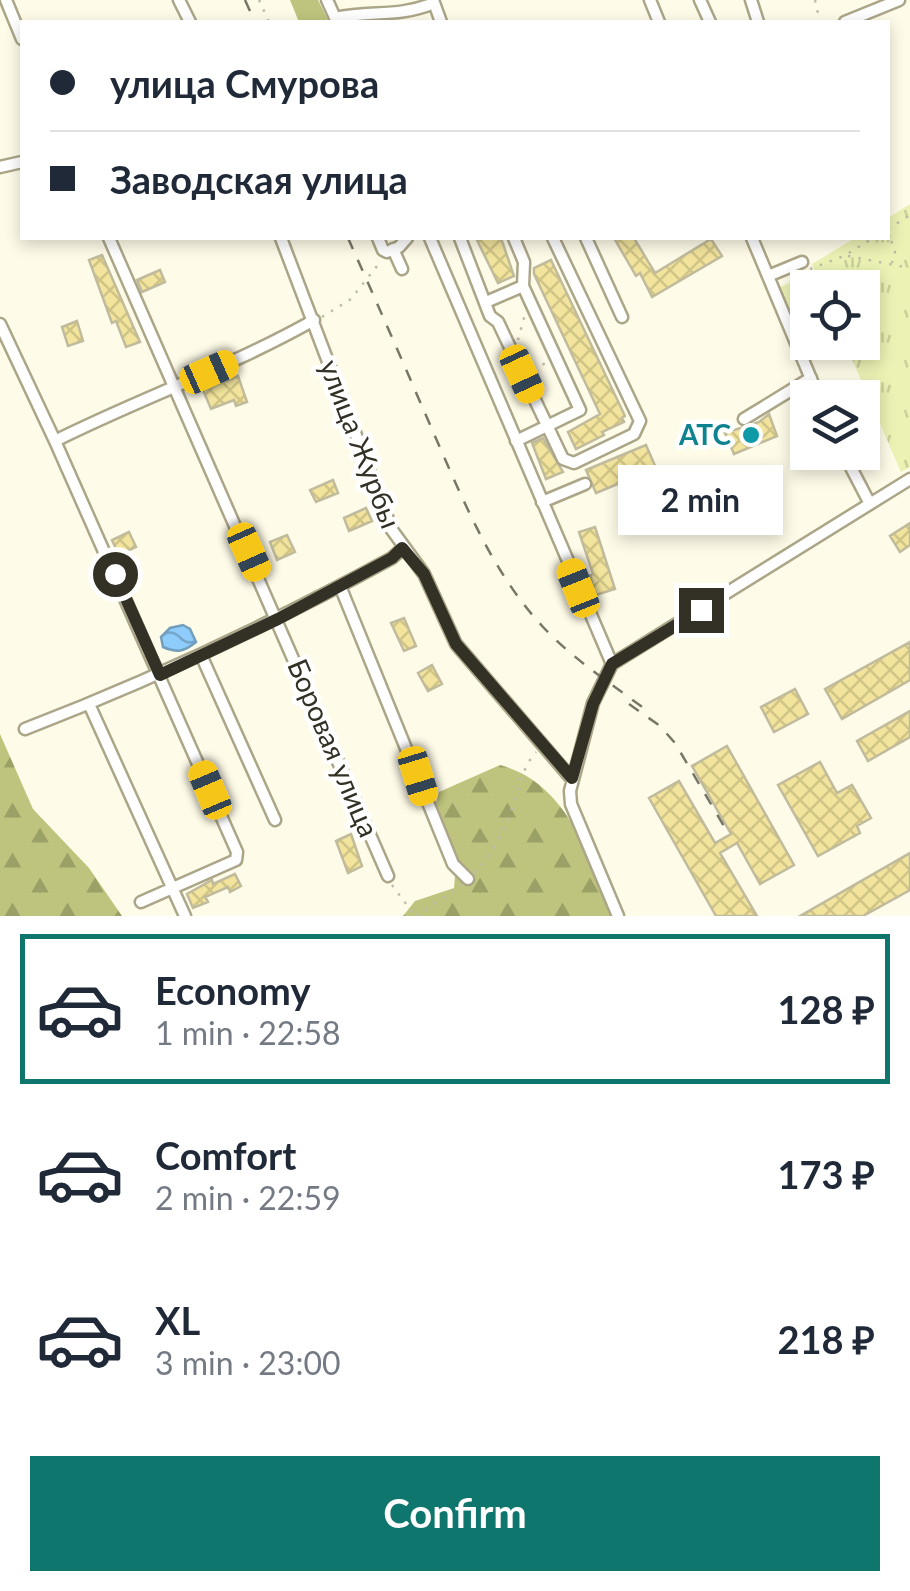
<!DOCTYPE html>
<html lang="en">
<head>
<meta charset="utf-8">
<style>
  body { margin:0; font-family:Lato,sans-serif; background:#f2f2f3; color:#1f2937; height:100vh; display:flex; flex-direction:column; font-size:38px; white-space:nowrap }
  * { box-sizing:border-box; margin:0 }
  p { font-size:32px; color:#747a83 }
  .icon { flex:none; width:55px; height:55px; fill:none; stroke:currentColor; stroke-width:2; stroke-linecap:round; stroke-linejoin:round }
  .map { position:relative; height:916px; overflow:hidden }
  .details { display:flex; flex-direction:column; background:#fff; flex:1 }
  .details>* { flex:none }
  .hud { position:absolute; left:20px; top:20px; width:870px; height:220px; border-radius:0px; box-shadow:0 5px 15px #0003; display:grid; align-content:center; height:220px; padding:0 30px; background:#fff }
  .buttons { position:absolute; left:790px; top:270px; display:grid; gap:20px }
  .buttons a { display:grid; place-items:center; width:90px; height:90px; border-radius:0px; background:#fff; box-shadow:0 5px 15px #0003; font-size:50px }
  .end { position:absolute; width:45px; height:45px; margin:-22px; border:12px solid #333125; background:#fff; box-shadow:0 0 0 5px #fff }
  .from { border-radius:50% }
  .bubble { position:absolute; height:70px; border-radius:0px; background:#fff; box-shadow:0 5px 15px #0003; font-size:32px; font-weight:700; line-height:70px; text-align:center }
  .car { position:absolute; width:30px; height:60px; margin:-30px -15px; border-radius:12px; box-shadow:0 0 8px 2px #0007; background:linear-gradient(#f5c518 24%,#345 0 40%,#f5c518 0 76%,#345 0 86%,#f5c518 0) }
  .hud b { display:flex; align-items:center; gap:35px; height:95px; font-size:38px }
  .hud b+b { border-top:2px solid #e0e1e3 }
  .hud i { width:25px; height:25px; background:#1f2937 }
  ul { padding:18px 0 0; list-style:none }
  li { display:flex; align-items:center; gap:30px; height:150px; margin:0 20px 15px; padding:0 10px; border:5px solid transparent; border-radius:0px }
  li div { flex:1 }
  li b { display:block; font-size:38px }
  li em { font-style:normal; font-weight:700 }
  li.selected { border-color:#0f766e }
  li>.icon { width:90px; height:90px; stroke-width:1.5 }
  .primary-button { display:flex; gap:20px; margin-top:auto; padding:20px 30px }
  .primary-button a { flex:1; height:115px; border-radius:0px; background:#0f766e; color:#fff; font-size:40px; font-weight:700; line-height:115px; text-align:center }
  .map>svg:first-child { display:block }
  .forest { fill:url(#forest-firs) }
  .park { fill:url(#park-tufts) }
  .garden { fill:#ecf2b4 }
  .water { fill:url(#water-waves); stroke:#739ebb; stroke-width:2.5 }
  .building { fill:url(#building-cross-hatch); stroke:#c1bb9d; stroke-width:2.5 }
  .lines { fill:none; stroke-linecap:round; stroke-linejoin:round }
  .minor-casing { stroke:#aca689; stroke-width:15 }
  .path { stroke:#bfbcab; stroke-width:2.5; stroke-dasharray:2.5 8; stroke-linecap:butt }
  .minor { stroke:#fff; stroke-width:10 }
  .rail { stroke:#787667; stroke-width:2.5; stroke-dasharray:12 12; stroke-linecap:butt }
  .route { stroke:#333125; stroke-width:12 }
  .culture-dot { fill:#0f9aa8; stroke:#fff; stroke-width:4 }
  .labels { text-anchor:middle; stroke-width:9; stroke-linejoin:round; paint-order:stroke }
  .culture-label { font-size:28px; font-weight:bold; fill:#0d838f; stroke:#fff; text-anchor:end }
  .street-label { font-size:28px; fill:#333125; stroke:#fff }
</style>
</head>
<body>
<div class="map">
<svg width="910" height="916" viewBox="0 0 910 916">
  <defs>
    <pattern id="forest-firs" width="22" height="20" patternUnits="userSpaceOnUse" patternTransform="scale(2.5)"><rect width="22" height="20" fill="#bec47d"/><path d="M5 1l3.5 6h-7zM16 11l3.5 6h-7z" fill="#9ba066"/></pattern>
    <pattern id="park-tufts" width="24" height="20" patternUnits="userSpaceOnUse" patternTransform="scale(2.5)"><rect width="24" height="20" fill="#ecf2b4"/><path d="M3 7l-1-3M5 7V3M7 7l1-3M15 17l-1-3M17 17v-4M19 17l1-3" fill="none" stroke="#cbd09b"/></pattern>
    <pattern id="water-waves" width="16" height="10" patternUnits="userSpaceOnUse" patternTransform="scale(2.5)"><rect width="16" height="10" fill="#8eccfb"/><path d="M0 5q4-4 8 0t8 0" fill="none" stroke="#75a6cb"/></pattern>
    <pattern id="building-cross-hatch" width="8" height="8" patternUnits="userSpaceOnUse" patternTransform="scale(2.5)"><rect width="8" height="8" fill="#f2e49c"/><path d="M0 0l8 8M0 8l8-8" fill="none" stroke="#d0c486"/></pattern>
  </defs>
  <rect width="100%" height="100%" fill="#fefbe8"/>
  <path class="forest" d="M290 0H318L329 22H299Z
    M0 734 33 809 89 868 122 916H0Z
    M500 765C568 783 590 859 613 916H403L415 901 454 888 456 864 436 803 439 792Z"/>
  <path class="park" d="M910 204V467L901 472 845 343 862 342V288L821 287 812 264 855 238H888V218Z"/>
  <path class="garden" d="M815 272 821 287 808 288V342L845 343 847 346 812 361 780 287Z"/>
  <path class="water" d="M183 625 190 629 196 642C184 652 177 653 163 647L161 637 170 628Z"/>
  <path class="building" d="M476 238H501L514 276 498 283Z
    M614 238H634L655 273 711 239 722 256 652 297 640 273 636 276Z
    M102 255 140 342 126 347 116 321 112 323 89 260Z
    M551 260 625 416 622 418 624 422 602 432 604 435 576 449 568 432 600 414 534 274V268Z
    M160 270 165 282 142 292 137 280Z
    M77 321 83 341 68 346 62 327Z
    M238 376 247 402 236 406 234 400 211 409 203 390Z
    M769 414 777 436 734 454 725 433 759 422Z
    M543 438 563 472 546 479 532 443Z
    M646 445 656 468 596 493 586 470Z
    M333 480 338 493 316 502 310 490Z
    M366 508 372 521 349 531 344 518Z
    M910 523V545L900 552 890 536Z
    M595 527 615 589 593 596 589 588 593 587 590 575 593 574 579 532Z
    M129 532 136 547 119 555 112 540Z
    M287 535 295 552 277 560 270 542Z
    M404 618 416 646 404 651 391 623Z
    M910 642V680L842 719 825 689Z
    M432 665 442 684 428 691 418 673Z
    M795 689 808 714 774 732 761 707Z
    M910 711V737L868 761 857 741Z
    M727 746 794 865 760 884 737 843 720 853 757 916H716L649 798 679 781 715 843 731 834 692 766Z
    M820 762 837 793 852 785 871 818 857 826 860 833 818 856 778 785Z
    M351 834 362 866 348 873 336 841Z
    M910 853V890L863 916H800Z
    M235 874 241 886 230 892 228 887 205 897 208 902 193 908 187 894 212 880 213 884Z"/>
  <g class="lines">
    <g class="minor-casing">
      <path id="minor" d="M6 0 22 39
        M179 0 190 22
        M327 0 337 22
        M433 0 441 22
        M650 0 659 22
        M700 0 710 22
        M751 0 758 22
        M335 18C373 10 396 18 434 3
        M845 22 899 0
        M0 167 22 162
        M109 238 388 876
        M281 238 392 530 424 574 456 644 571 778
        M378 238 383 250 387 252 399 247 407 238
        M430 238 612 664
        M460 238 490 316 498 322 563 459 574 463 634 434 640 421 553 238
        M514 238 524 262 523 286 580 410 516 441
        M586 238 622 317
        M752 238 819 398
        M393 249 402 269
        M768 276 802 262
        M486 302 523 286
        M0 324 55 441 237 852 236 860 141 902
        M744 419 811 378
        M55 441C141 398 231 367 314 320
        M843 452 870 504
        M542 502 585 484
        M340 586 453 864 468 879
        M201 655 275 820
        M612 664 910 479
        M612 664 593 703 570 791 571 804 618 916
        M89 704 185 916
        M25 729C152 680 273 623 392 558L403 548"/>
    </g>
    <path class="path" d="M259 0 269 22
      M815 0 820 22
      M888 229 910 215
      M888 231 895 252 892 263
      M848 256 910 268
      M810 269 844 256 873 238
      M322 317 351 299 381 261
      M518 340 525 314
      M533 369 548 362
      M474 873C491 856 503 833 511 811 519 790 521 769 536 752
      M392 885 415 916
      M417 916 461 885"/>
    <use href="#minor" class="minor"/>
    <path class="rail" d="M245 0 255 22
      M348 238C377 303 406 369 434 434 464 502 492 572 543 627 573 659 610 683 645 709
      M629 704 660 726 675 743 728 833"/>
  </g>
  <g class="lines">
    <path class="route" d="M115 574 160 675 278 619 392 558 402 548 424 574 456 644 572 778 593 704 612 664 701 610"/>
  </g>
  <circle class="culture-dot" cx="751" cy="435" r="10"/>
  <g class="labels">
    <g class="culture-label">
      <text x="731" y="445">АТС</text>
    </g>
    <g class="street-label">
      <text transform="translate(360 444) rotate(69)" y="10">улица Журбы</text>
      <text transform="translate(333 748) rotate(67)" y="10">Боровая улица</text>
    </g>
  </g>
</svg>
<div class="buttons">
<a><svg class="icon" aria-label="locate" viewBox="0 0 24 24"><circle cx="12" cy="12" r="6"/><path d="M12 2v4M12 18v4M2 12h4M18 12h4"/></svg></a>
<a><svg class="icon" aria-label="layers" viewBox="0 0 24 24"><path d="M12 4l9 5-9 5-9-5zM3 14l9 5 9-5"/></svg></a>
</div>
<i class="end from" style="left:115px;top:574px"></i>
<i class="end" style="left:701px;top:610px"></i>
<div class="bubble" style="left:618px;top:465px;width:165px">2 min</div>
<i class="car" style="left:209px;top:372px;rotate:66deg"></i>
<i class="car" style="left:522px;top:374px;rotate:155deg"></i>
<i class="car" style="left:249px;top:552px;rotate:156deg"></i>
<i class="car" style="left:578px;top:588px;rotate:338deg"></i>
<i class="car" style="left:418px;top:776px;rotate:163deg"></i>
<i class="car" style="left:210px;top:790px;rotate:337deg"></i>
<div class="hud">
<b><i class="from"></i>улица Смурова</b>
<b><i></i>Заводская улица</b>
</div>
</div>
<section class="details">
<ul>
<li class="selected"><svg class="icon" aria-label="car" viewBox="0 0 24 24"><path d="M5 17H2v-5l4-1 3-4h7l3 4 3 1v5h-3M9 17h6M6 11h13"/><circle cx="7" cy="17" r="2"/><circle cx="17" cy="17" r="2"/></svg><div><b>Economy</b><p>1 min · 22:58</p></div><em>128 ₽</em></li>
<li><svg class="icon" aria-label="car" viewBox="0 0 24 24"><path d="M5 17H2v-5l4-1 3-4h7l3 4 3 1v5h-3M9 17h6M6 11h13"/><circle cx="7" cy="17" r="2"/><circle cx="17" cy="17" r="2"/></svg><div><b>Comfort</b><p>2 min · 22:59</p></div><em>173 ₽</em></li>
<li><svg class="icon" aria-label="car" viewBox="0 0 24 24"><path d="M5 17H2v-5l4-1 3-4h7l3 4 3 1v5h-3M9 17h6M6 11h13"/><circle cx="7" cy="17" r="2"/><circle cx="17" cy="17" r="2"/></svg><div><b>XL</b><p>3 min · 23:00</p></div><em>218 ₽</em></li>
</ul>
<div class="primary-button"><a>Confirm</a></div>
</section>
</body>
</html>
